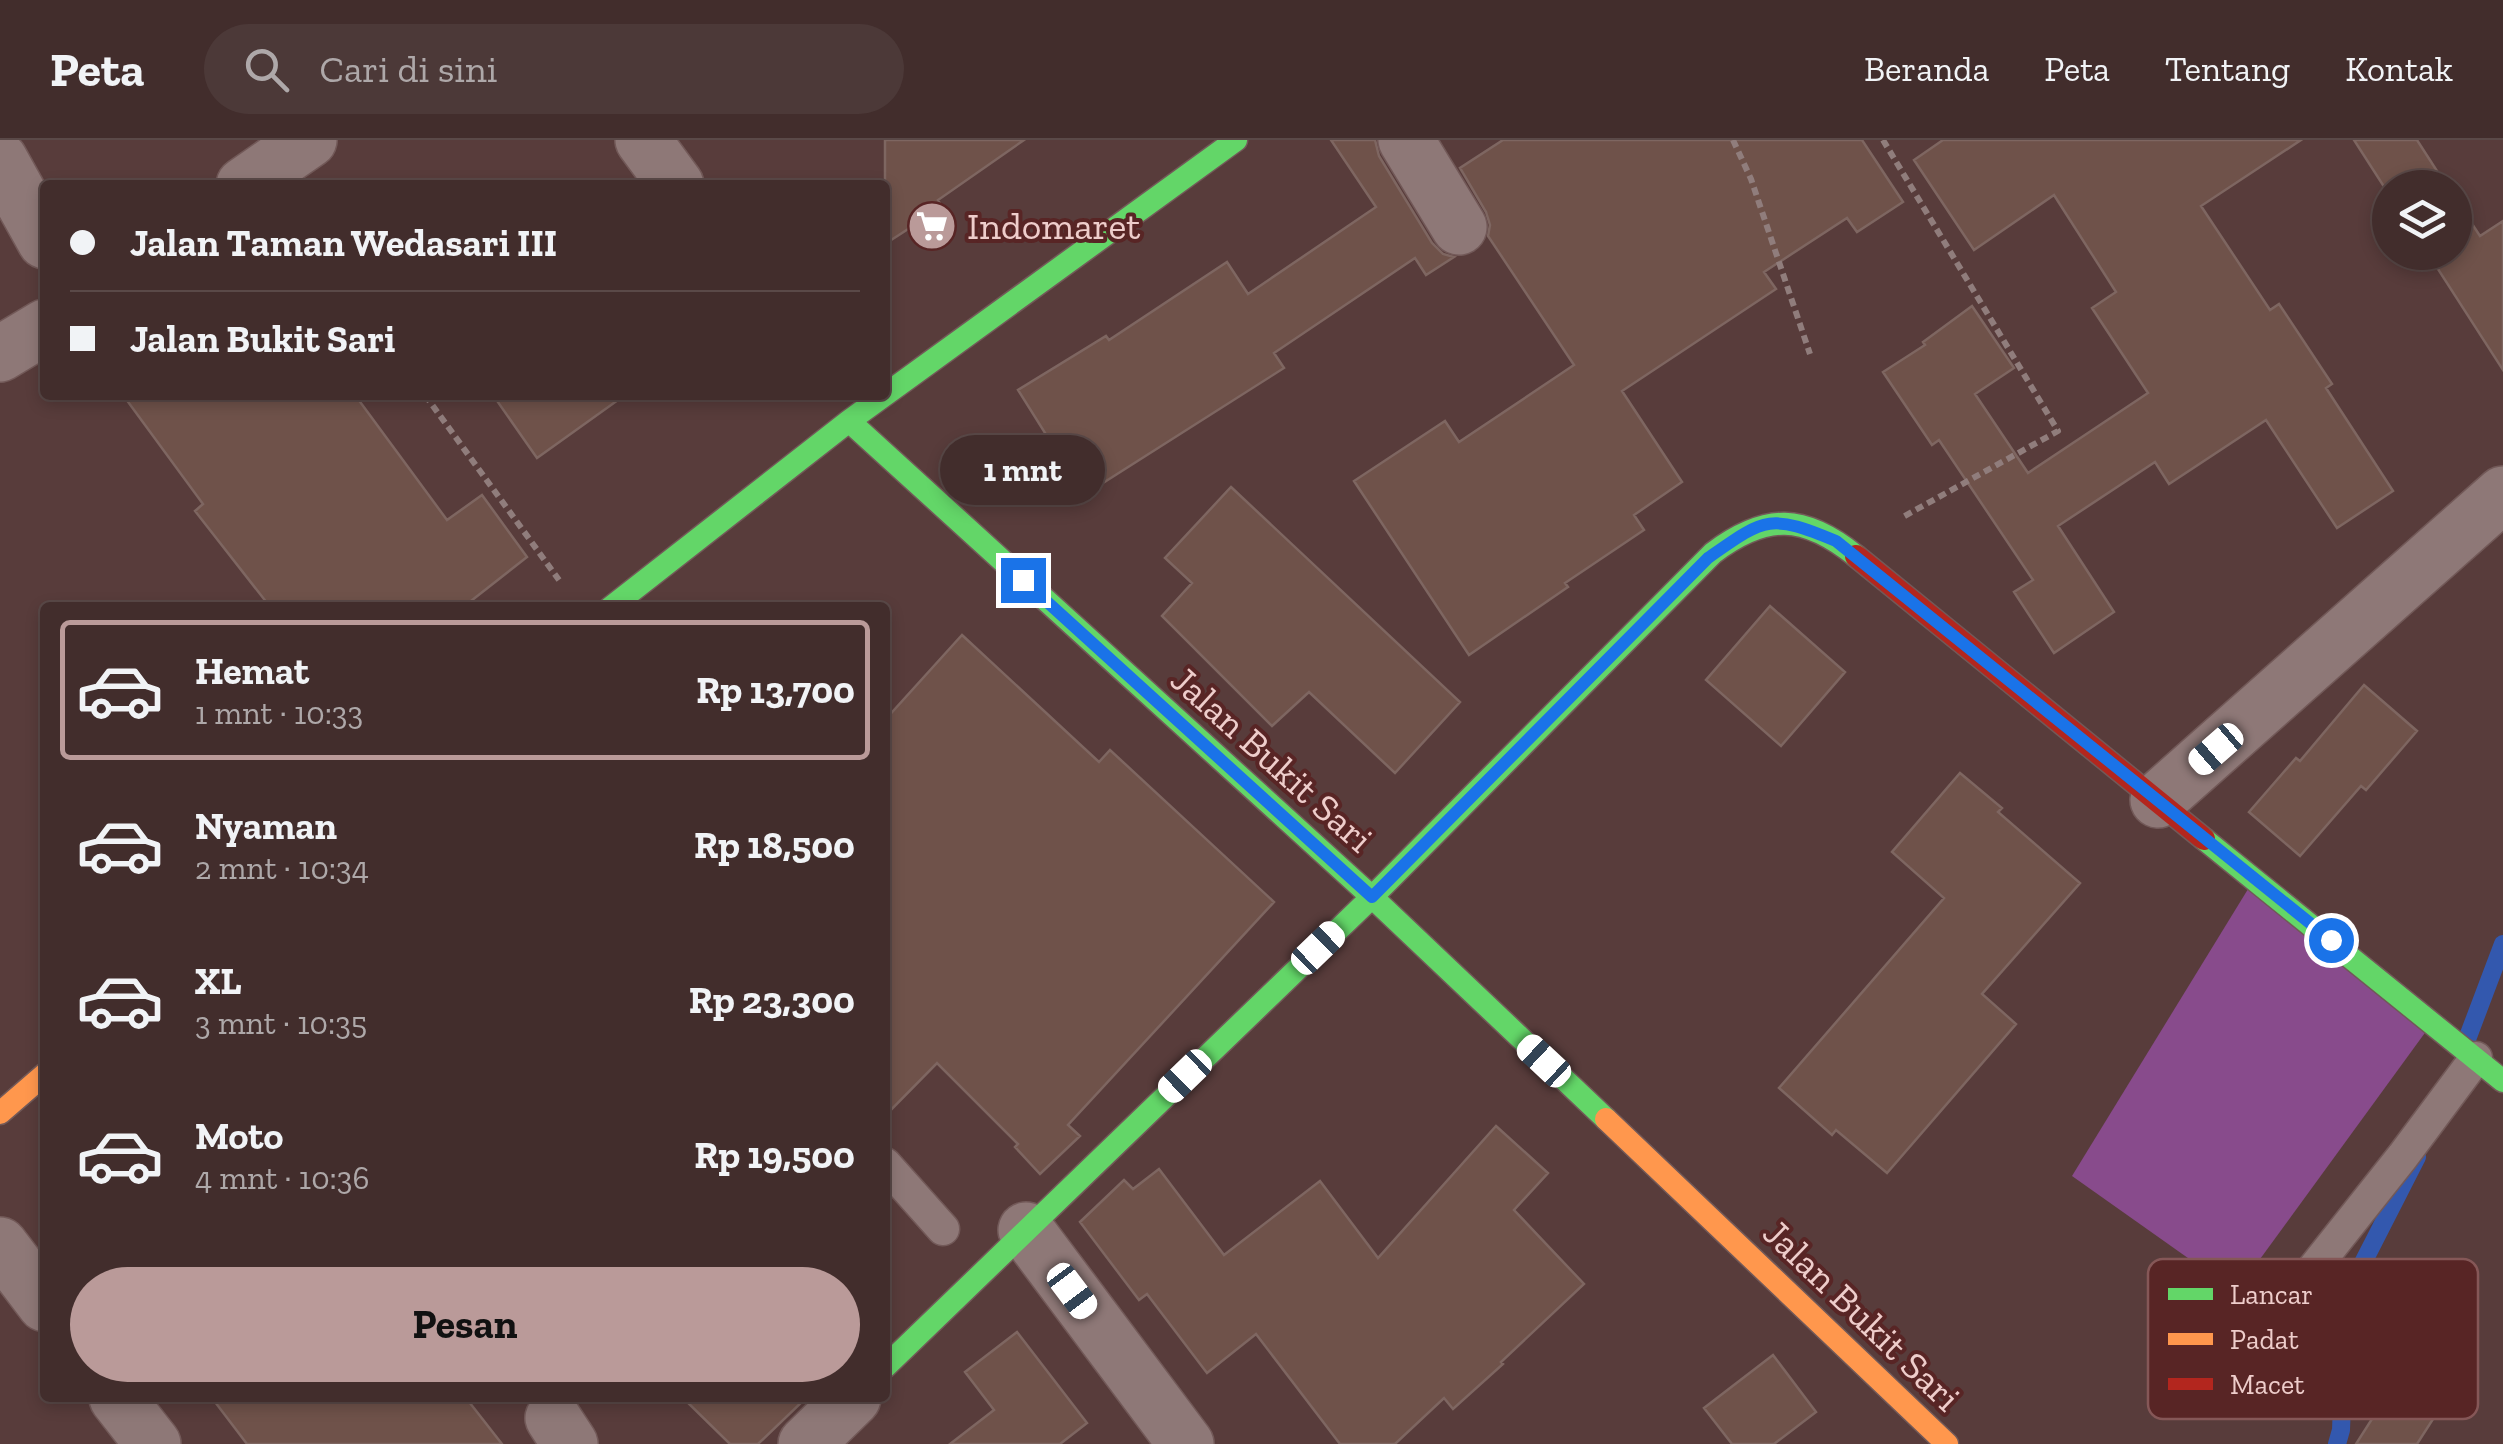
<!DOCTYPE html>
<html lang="id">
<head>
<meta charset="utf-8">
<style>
  body { margin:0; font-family:"Zilla Slab",serif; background:#4c3938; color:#f1f3f6; height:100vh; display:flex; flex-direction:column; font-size:38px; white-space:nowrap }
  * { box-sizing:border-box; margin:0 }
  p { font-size:32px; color:#aea8a9 }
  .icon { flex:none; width:55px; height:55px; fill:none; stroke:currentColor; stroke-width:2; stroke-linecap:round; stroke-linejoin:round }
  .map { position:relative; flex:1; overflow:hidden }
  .drawer { position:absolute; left:40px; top:462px; width:850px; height:800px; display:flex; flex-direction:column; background:#422d2c; border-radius:10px; box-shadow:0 5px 15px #0003,0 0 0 2px #5a4948 }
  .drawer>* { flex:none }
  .top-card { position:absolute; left:40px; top:40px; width:850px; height:220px; border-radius:10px; box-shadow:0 5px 15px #0003,0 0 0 2px #5a4948; display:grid; align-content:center; height:220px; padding:0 30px; background:#422d2c }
  .buttons { position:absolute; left:2372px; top:30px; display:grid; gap:20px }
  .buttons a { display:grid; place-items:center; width:100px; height:100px; border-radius:50%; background:#422d2c; box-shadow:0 5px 15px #0003,0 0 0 2px #5a4948; font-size:50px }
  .end { position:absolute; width:45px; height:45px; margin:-22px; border:12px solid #1a73e8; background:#fff; box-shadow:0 0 0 5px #fff }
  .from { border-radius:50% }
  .bubble { position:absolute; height:70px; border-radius:35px; background:#422d2c; box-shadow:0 5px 15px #0003,0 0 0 2px #5a4948; font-size:32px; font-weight:800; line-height:70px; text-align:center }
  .car { position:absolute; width:30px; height:60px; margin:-30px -15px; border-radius:12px; box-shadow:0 0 8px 2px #0007; background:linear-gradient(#fff 24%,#345 0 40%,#fff 0 76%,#345 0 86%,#fff 0) }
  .top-card b { display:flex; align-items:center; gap:35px; height:95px; font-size:38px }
  .top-card b+b { border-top:2px solid #5a4948 }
  .top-card i { width:25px; height:25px; background:#f1f3f6 }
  ul { padding:18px 0 0; list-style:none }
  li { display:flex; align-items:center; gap:30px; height:140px; margin:0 20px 15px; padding:0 10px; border:5px solid transparent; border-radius:10px }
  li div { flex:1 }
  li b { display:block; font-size:38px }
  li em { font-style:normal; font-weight:800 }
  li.active { border-color:#ba9a99 }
  li>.icon { width:90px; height:90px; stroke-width:1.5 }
  .action { display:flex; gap:20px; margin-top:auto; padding:20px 30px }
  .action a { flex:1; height:115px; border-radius:60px; background:#ba9a99; color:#111; font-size:40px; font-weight:800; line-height:115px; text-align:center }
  header { display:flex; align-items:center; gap:60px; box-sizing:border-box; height:140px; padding:0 50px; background:#422d2c; border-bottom:2px solid #5a4948 }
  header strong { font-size:48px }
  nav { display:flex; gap:55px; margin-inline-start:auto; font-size:35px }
  .search { width:700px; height:90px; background:#4c3938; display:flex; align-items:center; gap:25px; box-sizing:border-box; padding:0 35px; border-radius:55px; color:#aea8a9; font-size:38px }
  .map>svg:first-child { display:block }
  .green { fill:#884b8c }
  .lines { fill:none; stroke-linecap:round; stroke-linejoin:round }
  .stream { stroke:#3358ae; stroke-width:18 }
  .building { fill:#6f524a; stroke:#7e6661; stroke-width:2.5 }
  .lane-casing { stroke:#725958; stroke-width:35 }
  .street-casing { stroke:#725958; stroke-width:58 }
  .fast-casing { stroke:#725958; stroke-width:25 }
  .slow-casing { stroke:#725958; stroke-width:25 }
  .jam-casing { stroke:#725958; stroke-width:25 }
  .path { stroke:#907d7c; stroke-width:6; stroke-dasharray:8 5; stroke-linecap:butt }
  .lane { stroke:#8e7877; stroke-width:32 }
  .street { stroke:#8e7877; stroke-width:55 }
  .fast { stroke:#63d668; stroke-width:22 }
  .slow { stroke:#ff974d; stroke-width:22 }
  .jam { stroke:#b3261e; stroke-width:22 }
  .route { stroke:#1a73e8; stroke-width:12 }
  .labels { text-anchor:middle; stroke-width:8; stroke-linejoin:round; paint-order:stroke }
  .poi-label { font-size:38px; fill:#eecdcb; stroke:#582525; text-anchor:start }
  .street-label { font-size:38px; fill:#eecdcb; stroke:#582525 }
  .key { fill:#582525; stroke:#855757; stroke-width:2.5 }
  .key-label { font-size:28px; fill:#eecdcb }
</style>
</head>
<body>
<header>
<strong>Peta</strong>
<div class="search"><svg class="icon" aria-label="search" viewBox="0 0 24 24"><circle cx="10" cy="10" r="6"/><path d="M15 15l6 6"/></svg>Cari di sini</div>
<nav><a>Beranda</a><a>Peta</a><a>Tentang</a><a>Kontak</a></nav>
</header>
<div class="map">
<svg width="2503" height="1304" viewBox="0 0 2503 1304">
  <rect width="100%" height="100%" fill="#583c3b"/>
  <path class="green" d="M2253 741 2427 890 2236 1152 2072 1036Z"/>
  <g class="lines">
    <path class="stream" d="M2466 902 2503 804
      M2337 1304 2341 1290 2346 1156 2417 1017"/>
  </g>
  <path class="building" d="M885 0H1024L938 60 942 67 885 104Z
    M1331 0H1375L1379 16 1432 103 1443 114 1454 117 1426 135 1415 118 1274 213 1284 228 1084 355 1018 250 1106 196 1109 200 1227 122 1248 154 1376 67Z
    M1503 0H1862L1903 62 1857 92 1847 78 1764 132 1776 149 1622 251 1682 342 1634 375 1644 390 1565 443 1568 447 1469 515 1354 341 1445 281 1459 302 1574 225 1488 96 1490 85 1486 72 1460 28Z
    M1943 0H2301L2201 66 2270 170 2279 164 2332 244 2326 248 2393 351 2337 388 2266 280 2169 344 2155 322 2058 386 2114 472 2054 513 2014 452 2033 440 1939 300 1932 305 1883 232 1925 205 1923 202 1972 166 2014 228 1975 254 2028 333 2148 253 2092 168 2116 152 2054 55 1974 110 1914 20Z
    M2354 0H2417L2448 48H2390V56Z
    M2455 58 2480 96 2503 81V230L2427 112H2455Z
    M123 255H355L447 380 482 355 527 417 462 468H271L195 371 203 364Z
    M493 255H625L537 318Z
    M1231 347 1460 562 1395 633 1309 552 1272 586 1162 476 1192 443 1165 418Z
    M1770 466 1845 532 1781 606 1706 540Z
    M962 495 1099 622 1110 610 1274 762 1068 985 1080 996 1040 1034 1015 1007 1018 1004 937 923 885 976V580Z
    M2364 545 2417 591 2366 650 2361 646 2300 716 2249 672 2296 618 2300 621Z
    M1960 633 2002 668 1998 672 2080 743 1982 854 2016 884 1887 1033 1836 990 1832 995 1779 948 1944 758 1892 712Z
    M1496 986 1548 1033 1514 1070 1584 1144 1501 1222 1503 1224 1453 1269 1444 1258 1395 1304H1340L1256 1194 1207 1233 1147 1154 1139 1160 1080 1082 1124 1040 1133 1049 1159 1029 1224 1115 1320 1041 1378 1118Z
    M1017 1192 1087 1283 1060 1304H950L994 1270 965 1232Z
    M1773 1215 1816 1272 1774 1304H1732L1704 1268Z
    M2409 1221 2453 1248 2417 1304H2356Z
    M212 1258H466L502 1304H247Z
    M683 1258H806L758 1304H730Z"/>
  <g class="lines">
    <g class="lane-casing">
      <path id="lane" d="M885 1024 943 1089
        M2214 1254 2403 1016 2476 918"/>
    </g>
    <g class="street-casing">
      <path id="street" d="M643 0 676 45
        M1406 0 1459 87
        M0 20 45 101
        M244 45 309 0
        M0 214 45 187
        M2158 660 2503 354
        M1026 1090 1186 1304
        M0 1105 45 1164
        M117 1258 153 1304
        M553 1278 570 1304
        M806 1304 853 1258"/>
    </g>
    <g class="fast-casing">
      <path id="fast" d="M849 281 1372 757 1606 979
        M610 468 849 281 1236 0
        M2204 699 2503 941
        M885 1227 1372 757 1713 413C1766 373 1804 374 1856 416"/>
    </g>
    <g class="slow-casing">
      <path id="slow" d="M0 973 45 934
        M1606 979 1947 1304"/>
    </g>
    <g class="jam-casing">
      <path id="jam" d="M1856 416 2204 699"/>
    </g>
    <path class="path" d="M1733 0 1751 39 1810 214
      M1883 0 2058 291 1901 378
      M425 255 559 440"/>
    <use href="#lane" class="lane"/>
    <use href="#street" class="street"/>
    <use href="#fast" class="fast"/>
    <use href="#slow" class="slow"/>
    <use href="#jam" class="jam"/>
  </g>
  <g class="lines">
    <path class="route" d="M1023 440 1372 757 1708 418C1765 378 1769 373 1836 401L2331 800"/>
  </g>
  <defs>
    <g id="supermarket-disc" transform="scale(2.5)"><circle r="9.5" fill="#ba9a99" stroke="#582525"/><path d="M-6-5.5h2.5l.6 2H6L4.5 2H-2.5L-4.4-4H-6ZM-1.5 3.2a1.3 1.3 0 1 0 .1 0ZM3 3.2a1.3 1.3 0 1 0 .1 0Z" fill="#fff"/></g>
  </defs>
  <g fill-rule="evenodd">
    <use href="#supermarket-disc" x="932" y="86"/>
  </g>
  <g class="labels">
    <g class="poi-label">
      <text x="967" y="99">Indomaret</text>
    </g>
    <g class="street-label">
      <text transform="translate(1272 619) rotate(42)" y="13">Jalan Bukit Sari</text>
      <text transform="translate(1862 1175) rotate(44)" y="13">Jalan Bukit Sari</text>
    </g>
  </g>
  <rect x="2148" y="1119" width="330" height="160" rx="15" class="key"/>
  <rect x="2168" y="1148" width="45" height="12" fill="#63d668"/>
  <rect x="2168" y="1193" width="45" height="12" fill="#ff974d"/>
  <rect x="2168" y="1238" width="45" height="12" fill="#b3261e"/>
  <g class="key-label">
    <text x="2230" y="1164">Lancar</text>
    <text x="2230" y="1209">Padat</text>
    <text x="2230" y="1254">Macet</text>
  </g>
</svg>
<div class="buttons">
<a><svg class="icon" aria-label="layers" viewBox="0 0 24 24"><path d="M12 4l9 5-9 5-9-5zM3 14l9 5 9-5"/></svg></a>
</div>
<i class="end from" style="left:2331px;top:800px"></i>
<i class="end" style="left:1023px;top:440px"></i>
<div class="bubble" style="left:940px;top:295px;width:165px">1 mnt</div>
<i class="car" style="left:2216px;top:609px;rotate:229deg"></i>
<i class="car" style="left:1318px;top:808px;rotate:46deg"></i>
<i class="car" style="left:1544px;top:921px;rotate:313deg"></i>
<i class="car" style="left:1185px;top:936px;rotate:226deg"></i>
<i class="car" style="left:1072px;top:1151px;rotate:143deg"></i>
<div class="top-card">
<b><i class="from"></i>Jalan Taman Wedasari III</b>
<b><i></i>Jalan Bukit Sari</b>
</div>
<section class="drawer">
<ul>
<li class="active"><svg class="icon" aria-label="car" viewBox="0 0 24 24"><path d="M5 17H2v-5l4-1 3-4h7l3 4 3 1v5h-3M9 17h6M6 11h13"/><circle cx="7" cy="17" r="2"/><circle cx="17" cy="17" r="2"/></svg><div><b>Hemat</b><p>1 mnt · 10:33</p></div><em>Rp 13,700</em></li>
<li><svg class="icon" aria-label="car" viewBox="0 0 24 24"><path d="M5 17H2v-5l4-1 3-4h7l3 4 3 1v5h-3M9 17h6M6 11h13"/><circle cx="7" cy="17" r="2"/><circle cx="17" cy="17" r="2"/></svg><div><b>Nyaman</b><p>2 mnt · 10:34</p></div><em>Rp 18,500</em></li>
<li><svg class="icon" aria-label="car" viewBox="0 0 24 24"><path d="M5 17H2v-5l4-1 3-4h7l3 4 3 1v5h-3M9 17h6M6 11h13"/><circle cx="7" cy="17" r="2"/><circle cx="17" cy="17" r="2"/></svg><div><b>XL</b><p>3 mnt · 10:35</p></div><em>Rp 23,300</em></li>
<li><svg class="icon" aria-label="car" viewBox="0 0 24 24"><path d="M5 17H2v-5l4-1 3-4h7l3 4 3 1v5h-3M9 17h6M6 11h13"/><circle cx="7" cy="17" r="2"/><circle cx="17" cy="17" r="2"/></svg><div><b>Moto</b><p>4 mnt · 10:36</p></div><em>Rp 19,500</em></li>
</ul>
<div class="action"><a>Pesan</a></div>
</section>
</div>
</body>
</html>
